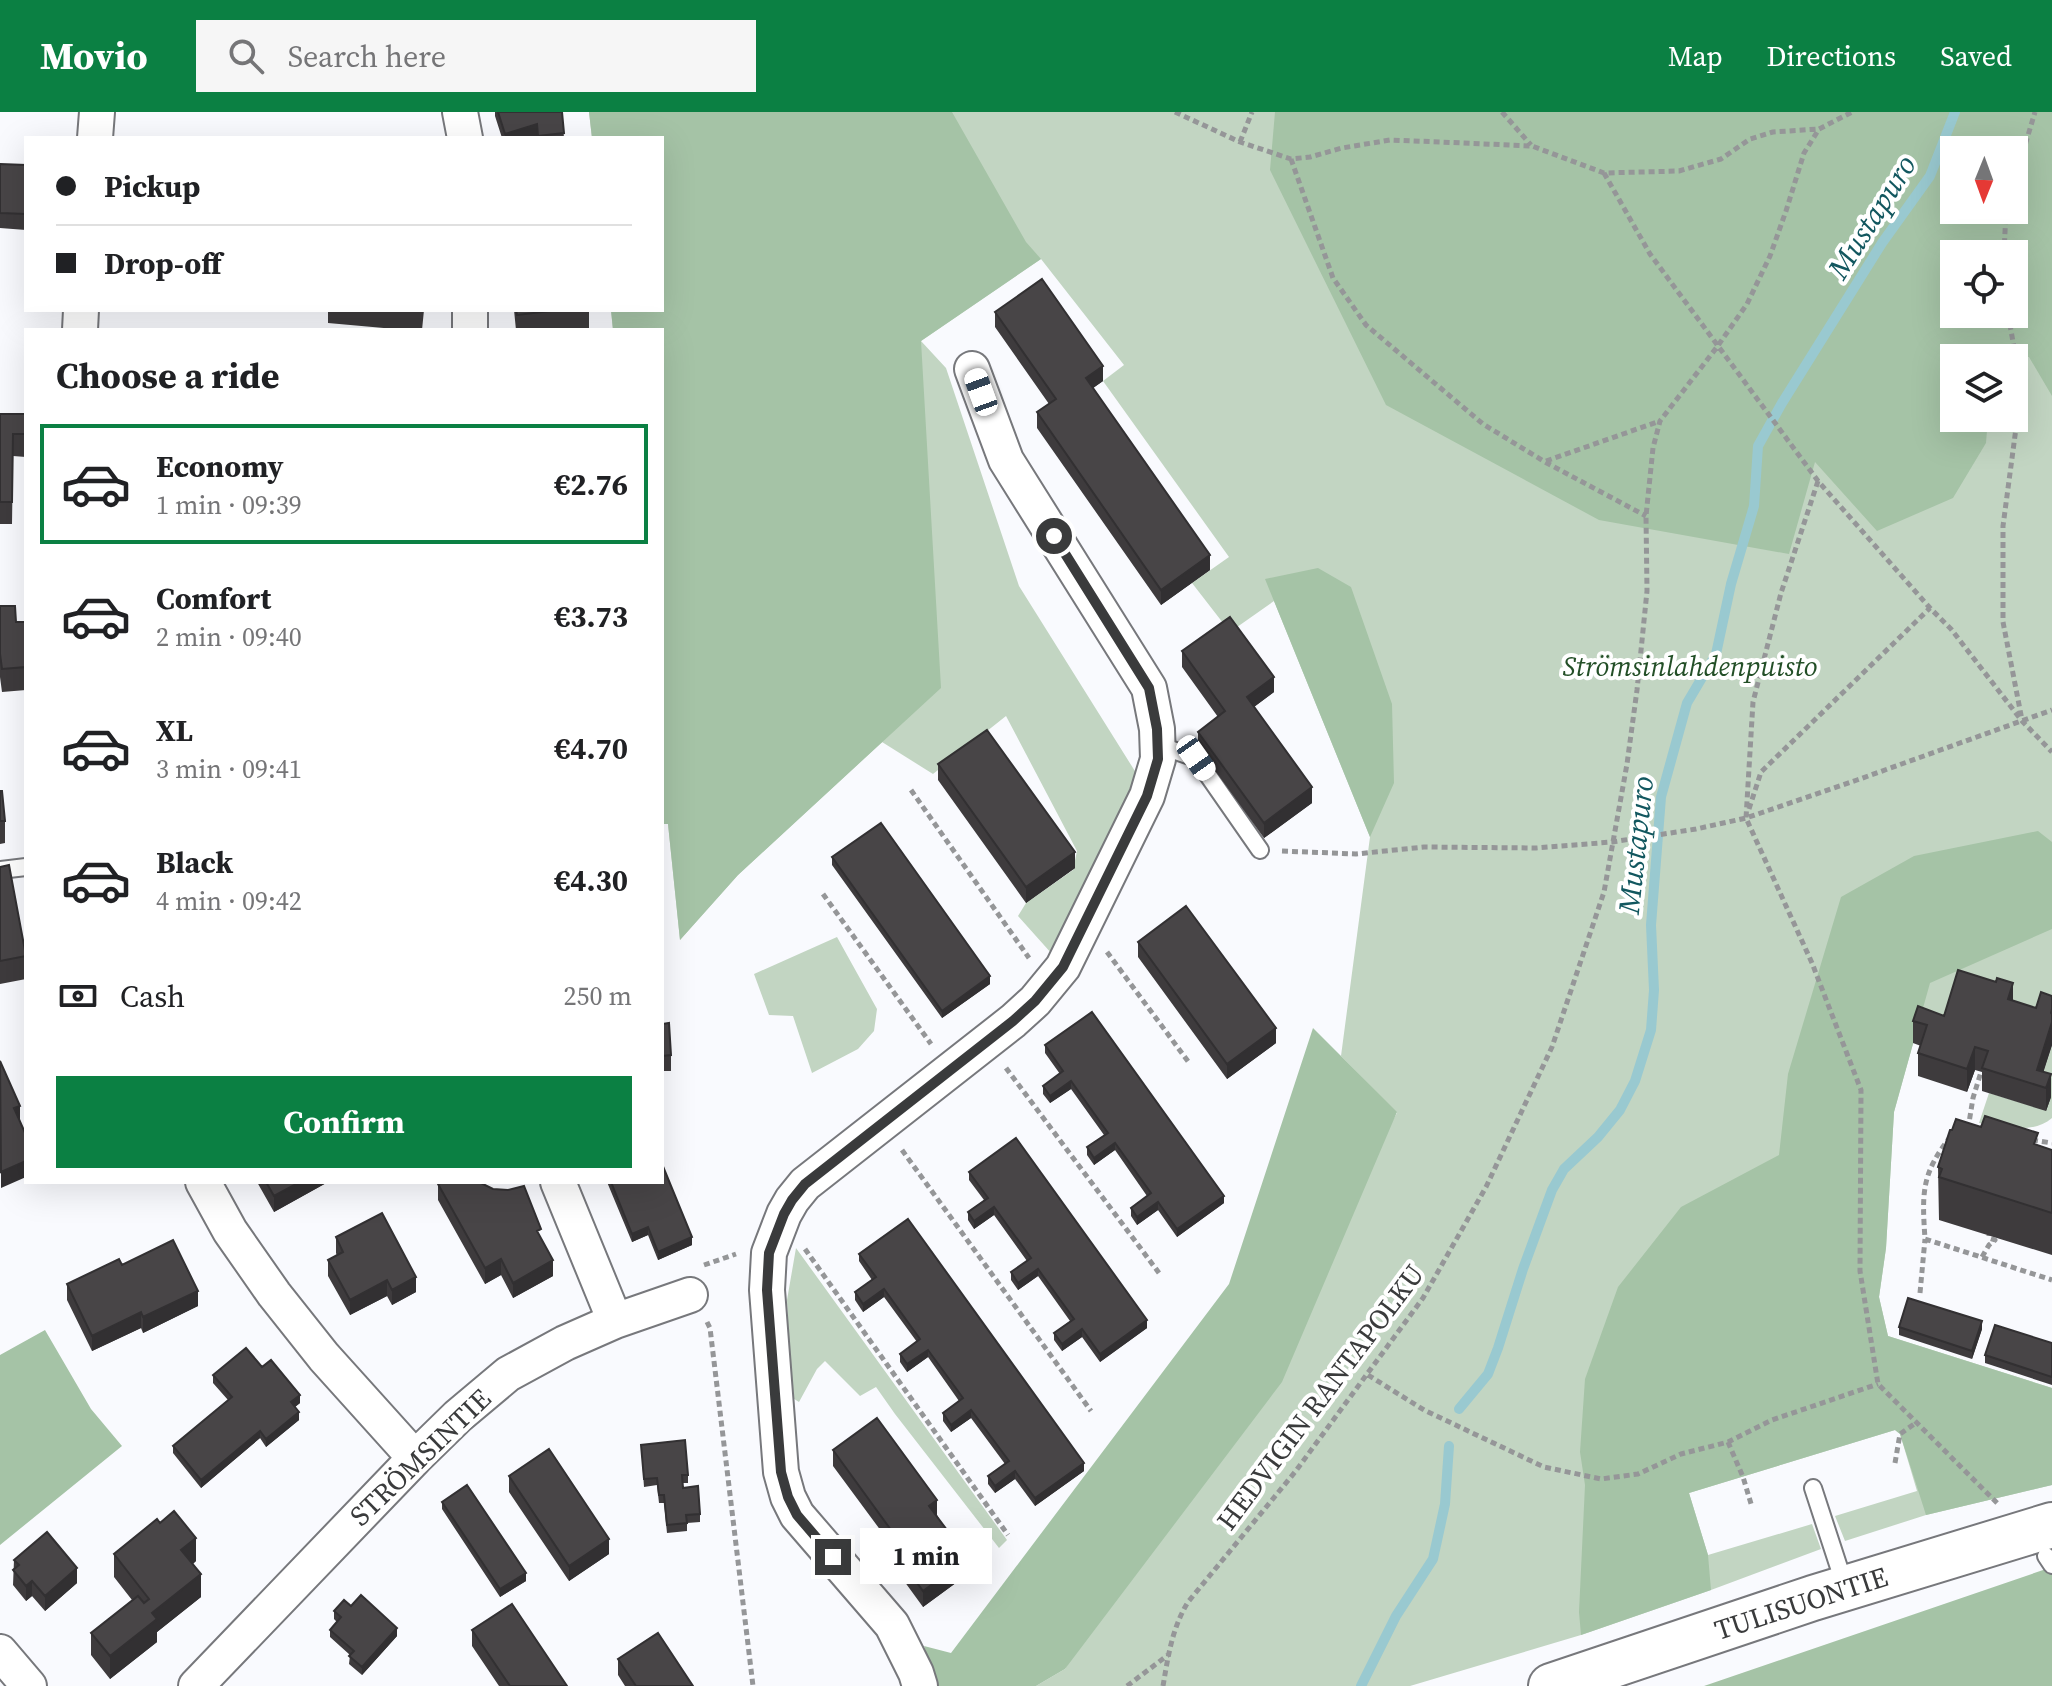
<!DOCTYPE html>
<html lang="en">
<head>
<meta charset="utf-8">
<style>
  body { margin:0; font-family:"Source Serif 4",serif; background:#f6f6f6; color:#202124; height:100vh; display:flex; flex-direction:column; font-size:30px; white-space:nowrap }
  * { box-sizing:border-box; margin:0 }
  p { font-size:26px; color:#757577 }
  .icon { flex:none; width:44px; height:44px; fill:none; stroke:currentColor; stroke-width:2; stroke-linecap:round; stroke-linejoin:round }
  .map { position:relative; flex:1; overflow:hidden }
  .sheet { position:absolute; left:24px; top:216px; width:640px; height:856px; display:flex; flex-direction:column; background:#fff; border-radius:0px; box-shadow:0 8px 32px #0002 }
  .sheet>* { flex:none }
  .top-card { position:absolute; left:24px; top:24px; width:640px; height:176px; border-radius:0px; box-shadow:0 8px 32px #0002; display:grid; align-content:center; height:176px; padding:0 32px; background:#fff }
  .needle { width:52px; rotate:181deg }
  .controls { position:absolute; left:1940px; top:24px; display:grid; gap:16px }
  .controls a { display:grid; place-items:center; width:88px; height:88px; border-radius:0px; background:#fff; box-shadow:0 8px 32px #0002; font-size:40px }
  .end { position:absolute; width:36px; height:36px; margin:-18px; border:10px solid #3a3b3c; background:#fff; box-shadow:0 0 0 4px #fff }
  .from { border-radius:50% }
  .bubble { position:absolute; height:56px; border-radius:0px; background:#fff; box-shadow:0 8px 32px #0002; font-size:26px; font-weight:700; line-height:56px; text-align:center }
  .car { position:absolute; width:24px; height:48px; margin:-24px -12px; border-radius:10px; box-shadow:0 0 6px 2px #0007; background:linear-gradient(#fff 24%,#345 0 40%,#fff 0 76%,#345 0 86%,#fff 0) }
  .top-card b { display:flex; align-items:center; gap:28px; height:76px; font-size:30px }
  .top-card b+b { border-top:2px solid #e0e0e0 }
  .top-card i { width:20px; height:20px; background:#202124 }
  ul { padding:0; list-style:none }
  li { display:flex; align-items:center; gap:24px; height:120px; margin:0 16px 12px; padding:0 16px; border:4px solid transparent; border-radius:0px }
  li div { flex:1 }
  li b { display:block; font-size:30px }
  li em { font-style:normal; font-weight:700 }
  li.active { border-color:#0b8043 }
  li>.icon { width:72px; height:72px; stroke-width:1.5 }
  h2 { padding:0 32px; font-size:36px; line-height:96px }
  .pay { display:flex; align-items:center; gap:20px; height:88px; padding:0 32px; font-size:30px }
  .pay p { margin-inline-start:auto }
  .primary-button { display:flex; gap:16px; margin-top:auto; padding:16px 32px }
  .primary-button a { flex:1; height:92px; border-radius:0px; background:#0b8043; color:#fff; font-size:32px; font-weight:700; line-height:92px; text-align:center }
  header { display:flex; align-items:center; gap:48px; box-sizing:border-box; height:112px; padding:0 40px; background:#0b8043; color:#fff }
  header strong { font-size:38px }
  nav { display:flex; gap:44px; margin-inline-start:auto; font-size:28px }
  .search { width:560px; height:72px; background:#f6f6f6; display:flex; align-items:center; gap:20px; box-sizing:border-box; padding:0 28px; border-radius:0px; color:#757577; font-size:30px }
  .map>svg:first-child { display:block }
  .green { fill:#c2d5c2; fill-rule:evenodd }
  .forest { fill:#a5c3a6; fill-rule:evenodd }
  .lines { fill:none; stroke-linecap:round; stroke-linejoin:round }
  .stream { stroke:#99c9d0; stroke-width:10 }
  .lane-casing { stroke:#77787c; stroke-width:20 }
  .street-casing { stroke:#77787c; stroke-width:38 }
  .secondary-casing { stroke:#77787c; stroke-width:48 }
  .path { stroke:#959698; stroke-width:5; stroke-dasharray:6 4; stroke-linecap:butt }
  .lane { stroke:#fff; stroke-width:16 }
  .street { stroke:#fff; stroke-width:34 }
  .secondary { stroke:#fff; stroke-width:44 }
  .wall { fill:#3e3b3d }
  .shaded-wall { fill:#323032 }
  .building { fill:#484547; stroke:#323032; stroke-width:2 }
  .route { stroke:#3a3b3c; stroke-width:10 }
  .labels { text-anchor:middle; stroke-width:8; stroke-linejoin:round; paint-order:stroke }
  .park-label { font-size:28px; font-style:italic; fill:#234f27; stroke:#fff }
  .street-label { font-size:28px; fill:#3a3b3c; stroke:#fff }
  .water-label { font-size:30px; font-style:italic; fill:#12575f; stroke:#fff }
</style>
</head>
<body>
<header>
<strong>Movio</strong>
<div class="search"><svg class="icon" aria-label="search" viewBox="0 0 24 24"><circle cx="10" cy="10" r="6"/><path d="M15 15l6 6"/></svg>Search here</div>
<nav><a>Map</a><a>Directions</a><a>Saved</a></nav>
</header>
<div class="map">
<svg width="2052" height="1574" viewBox="0 0 2052 1574">
  <rect width="100%" height="100%" fill="#f9fafe"/>
  <path class="green" d="M589 0H2052V907L1943 927 1917 917 1894 1000 1886 1136 1879 1185 1888 1224 2052 1276V1373L1926 1403 1845 1429 1835 1404 1917 1379 1900 1322 1895 1318 1689 1381 1708 1443 1812 1412 1821 1437 1711 1478 1581 1523 1410 1574H1036L1065 1557 1397 1001 1341 944 1370 725 1274 489 1230 520 1192 471 1229 445 1103 269 1124 253 1041 147 921 229 946 256 1019 474 1138 664 1052 842 1018 804 1026 791 1073 758 1077 739 1006 604 933 662 882 630 738 763 680 828 668 712H662V218H613L611 198H662V26H592ZM1954 38H2014V98H1954ZM1954 142H2014V202H1954ZM1954 246H2014V306H1954Z
    M837 825 877 897 874 919 858 937 812 961 793 904 769 903 754 862Z
    M2052 933V1006C2032 1023 2003 1014 1979 1011L1989 981 2032 994Z
    M796 1136 1007 1428 999 1436 895 1302 876 1275 860 1284 825 1249 817 1257 799 1290 791 1285 787 1188Z"/>
  <path class="forest" d="M589 0H952L1026 130 1041 147 921 229 941 576 738 763 680 828 668 712H662V218H613L611 198H662V26H592Z
    M1275 0H2052V284L2029 245 1954 246V306H1988L1986 331 1953 386 1877 419 1815 350 1789 442 1599 408 1386 293 1270 58ZM2014 38V98H1954V38ZM1954 142H2014V202H1954Z
    M1318 456 1351 475 1392 592 1394 671 1370 725 1265 467Z
    M2038 719 2052 730V817L1930 871 1894 1000 1886 1136 1879 1185 1888 1224 2052 1276V1373L1926 1403 1900 1322 1895 1318 1689 1381 1708 1443 1711 1478 1581 1523 1579 1500 1585 1373 1580 1340 1585 1267 1618 1175 1681 1095 1779 1043 1788 962 1841 785 1914 744Z
    M1313 916 1397 1000 1282 1270 1065 1557 1036 1574H938L924 1534 951 1541 1229 1172Z
    M45 1218 91 1297 122 1334 0 1433V1243Z
    M2052 1455V1574H1704Z"/>
  <g class="lines">
    <path class="stream" d="M1459 1297 1488 1262 1498 1236 1523 1157 1552 1078 1564 1057 1598 1025 1620 998 1635 969 1651 918 1654 878 1651 813 1661 685 1687 591 1716 542 1731 472 1754 394 1758 334 1782 291 1882 131 1930 64 1955 0
      M1361 1574 1396 1504 1433 1447 1445 1392 1449 1334"/>
    <g class="lane-casing">
      <path id="lane" d="M1158 633 1196 646 1260 738
        M0 758 26 755
        M1813 1376 1845 1474
        M2046 1444 2052 1453"/>
    </g>
    <g class="street-casing">
      <path id="street" d="M460 0 465 26
        M95 26 97 0
        M470 198V218
        M80 218 81 198
        M203 1070 230 1119 274 1182 324 1245 415 1346
        M558 1070 615 1209
        M0 1540 29 1574
        M196 1574 415 1346 458 1304 508 1262 565 1231 615 1209 690 1183
        M920 1574 916 1561 892 1513 797 1403 788 1385 781 1360 767 1178 769 1141 784 1102 792 1088 805 1072 1013 909 1035 889 1063 855 1147 684 1158 647 1157 617 1149 576 1006 348 972 257"/>
    </g>
    <g class="secondary-casing">
      <path id="secondary" d="M1551 1574 1813 1486 2052 1413"/>
    </g>
    <path class="path" d="M1175 0 1240 30 1291 47 1310 45 1342 36 1390 28 1440 30 1532 34 1604 61 1679 59 1721 47 1750 27 1773 20 1818 17
      M1502 0 1531 33
      M1240 30 1252 0
      M1291 47 1333 166 1366 213 1483 312 1545 350 1646 404
      M1604 61 1650 142 1818 369 1930 496 1951 517 2022 609 2052 640
      M2014 70 2035 0
      M2004 142 2006 98
      M2008 202 2019 263 2018 301 2003 414V510L2022 608
      M1546 349 1660 309
      M1818 369 1781 481 1753 590 1746 706 1812 851 1861 978 1860 1159 1878 1272 1998 1392
      M911 678 1029 846
      M1749 697 1761 660 1930 496
      M1282 739 1356 742 1424 735 1536 736 1612 730 1696 717 1746 706 1857 668 2052 598
      M823 782 931 932
      M1107 840 1190 952
      M1006 956 1159 1161
      M1968 1017 1973 986 1981 960
      M1951 1024C1921 1062 1922 1081 1925 1127L2052 1168
      M2032 1028 2052 1031
      M902 1038 1091 1299
      M805 1137 1008 1423
      M1982 1145 1989 1133 1995 1128 1989 1126V1123
      M704 1153 736 1142
      M1920 1181 1925 1127
      M707 1210 710 1216 753 1574
      M1368 1263 1424 1298 1544 1355 1601 1367 1638 1362 1681 1342 1728 1330 1772 1308 1878 1272
      M1728 1330 1743 1365 1752 1395
      M1895 1351 1900 1322 1917 1310
      M1127 1574 1168 1543
      M1163 1574C1168 1545 1172 1516 1188 1490L1295 1360 1423 1186 1486 1075 1552 935 1604 780 1627 652 1637 578 1647 479 1646 404 1653 336 1660 309 1717 235 1747 192 1770 144 1786 99 1804 41 1819 17 1852 0"/>
    <use href="#lane" class="lane"/>
    <use href="#street" class="street"/>
    <use href="#secondary" class="secondary"/>
  </g>
  <path class="wall" d="M495 0H562L564 26H502L495 4Z
    M0 52 26 53V118L0 116Z
    M328 198H424L422 218H406L328 211Z
    M514 198H589V218H516Z
    M995 200 1103 269 1093 276 1210 458 1161 493 1037 316V300L1049 292 995 215Z
    M0 302H26V345L13 344 12 412H0Z
    M0 494 16 510H26V578L2 580 0 565Z
    M1182 539 1274 580 1254 595 1312 691 1264 726 1198 635V620L1218 605 1182 555Z
    M938 652 1075 756 1026 791 938 668Z
    M0 679 5 709V731L0 732Z
    M832 745 990 872 942 906 832 753Z
    M0 755 26 843V867L0 872Z
    M1138 830 1276 931 1227 967 1138 845Z
    M2052 884V933L2043 960 2051 985 2046 999 1982 979V960L1975 958 1967 980 1918 964V941L1921 934 1913 931V909L1944 904 2013 889 2036 896Z
    M662 912 671 943V959H662Z
    M1045 933 1224 1091 1177 1125 1158 1098 1137 1113 1131 1104V1096L1147 1084 1115 1038 1094 1053 1087 1043V1035L1104 1023 1071 977 1050 991 1043 982V974L1060 962 1045 941Z
    M2038 1033 2052 1038V1143L1939 1108 1938 1055Z
    M969 1060 1147 1216 1100 1250 1082 1225 1062 1239 1054 1228V1221L1070 1209 1038 1164 1018 1178 1011 1168V1160L1027 1149 994 1103 974 1117 968 1108V1100L984 1088 969 1068Z
    M257 1070H328L274 1100Z
    M607 1070H662L692 1133 658 1148 648 1123 632 1130Z
    M438 1072 541 1127 553 1164 513 1186 501 1163 485 1172 438 1088Z
    M336 1125 416 1180 392 1193 387 1184 350 1203 328 1164V1148L337 1144 336 1141Z
    M859 1142 1084 1359 1035 1394 1015 1367 995 1381 988 1372V1364L1005 1352 971 1306 951 1320 943 1309V1301L959 1289 928 1245 907 1260 900 1250V1242L917 1230 884 1185 863 1200 855 1188V1180L872 1168 859 1149Z
    M122 1153 198 1194 143 1221 141 1216 92 1239 67 1188V1172Z
    M1899 1215 1982 1217 1972 1247 1899 1223Z
    M2052 1231V1273L1985 1251V1243Z
    M262 1255 300 1291 295 1295 299 1308 266 1335 260 1326 201 1376 173 1341V1334L228 1288 213 1271V1263Z
    M641 1333 688 1363V1371H682L683 1376 700 1402V1410L687 1411V1419L667 1421 664 1391H659L657 1373 644 1375Z
    M833 1338 937 1403 968 1462 923 1495 883 1440 884 1423 833 1354Z
    M509 1364 609 1442 569 1469 509 1380Z
    M442 1390 526 1469 500 1485 442 1397Z
    M114 1442 196 1449 193 1452 201 1485 157 1520V1530L110 1567 91 1543V1521L132 1488 114 1465Z
    M14 1448 77 1471 45 1499 32 1484 26 1489 13 1473Z
    M351 1494 397 1524 362 1563 349 1552 350 1543 330 1525V1518L337 1510 334 1507V1499Z
    M472 1518 567 1574H499L472 1534Z
    M618 1547 693 1574H625L618 1563Z"/>
  <path class="shaded-wall" d="M537 12V26H505V22Z
    M1103 254V269L1086 281V266Z
    M1210 443V458L1161 493V478Z
    M1274 565V580L1247 600V585Z
    M1312 675V691L1264 726V711Z
    M1075 740V756L1026 791V775Z
    M990 864V872L942 906V899Z
    M2013 871V894L2008 887Z
    M2052 897V933L2039 974 2037 958Z
    M1276 916V931L1227 967V952Z
    M1975 935V958L1967 980V957Z
    M2051 962V985L2046 999V976Z
    M1071 969V977L1050 991V984Z
    M20 994V1009L14 996Z
    M1115 1031V1038L1094 1053V1046Z
    M26 1049V1065L1 1076V1060Z
    M300 1070H328L274 1100V1084Z
    M1224 1084V1091L1177 1125V1117Z
    M1158 1090V1098L1137 1113V1105Z
    M994 1095V1103L974 1117V1109Z
    M648 1115V1123L632 1130V1122Z
    M692 1125V1133L658 1148V1140Z
    M501 1147V1163L485 1172V1156Z
    M553 1148V1164L513 1186V1171Z
    M1038 1157V1164L1018 1178V1171Z
    M416 1165V1180L392 1193V1178Z
    M387 1168V1184L350 1203V1188Z
    M884 1177V1185L863 1200V1192Z
    M198 1179V1194L143 1221V1205Z
    M141 1200V1216L92 1239V1224Z
    M1147 1208V1216L1100 1250V1242Z
    M1982 1209V1217L1972 1247V1239Z
    M1082 1217V1225L1062 1239V1232Z
    M928 1238V1245L907 1260V1252Z
    M300 1283V1291L291 1298V1290Z
    M971 1298V1306L951 1320V1313Z
    M299 1300V1308L266 1335V1327Z
    M260 1319V1326L201 1376V1368Z
    M1084 1351V1359L1035 1394V1386Z
    M1015 1359V1367L995 1381V1374Z
    M937 1388V1403L929 1409V1394Z
    M196 1426V1449L181 1460V1438Z
    M609 1427V1442L569 1469V1454Z
    M968 1446V1462L923 1495V1479Z
    M77 1456V1471L45 1499V1484Z
    M526 1461V1469L500 1485V1477Z
    M201 1462V1485L157 1520V1530L110 1567V1544L152 1501Z
    M32 1469V1484L26 1489V1474Z
    M397 1516V1524L362 1563V1555Z"/>
  <path class="building" d="M498 0H562L564 21 538 24 537 12 505 22Z
    M0 52 26 53V102L0 101Z
    M1042 167 1103 254 1086 266 1210 443 1161 478 1037 300 1056 287 995 200Z
    M516 198H559L517 203Z
    M0 302H26V322H13L12 390H0Z
    M0 494H15L16 510H26V555L2 557 0 542Z
    M1230 505 1274 565 1247 585 1312 675 1264 711 1198 620 1225 599 1182 539Z
    M987 618 1075 740 1026 775 938 652Z
    M0 679H2L5 709H0Z
    M881 711 990 864 942 899 832 745Z
    M9 753 26 844 0 849V755Z
    M1186 794 1276 916 1227 952 1138 830Z
    M1958 858 1996 870 1997 866 2013 871 2008 887 2036 896 2041 880 2052 884V897L2051 901 2052 902V910L2037 958 2051 962 2046 976 1982 956 1988 939 1975 935 1967 957 1918 941 1927 913 1913 909 1918 894 1944 904Z
    M1092 900 1224 1084 1177 1117 1158 1090 1137 1105 1131 1096 1151 1081 1115 1031 1094 1046 1087 1035 1108 1021 1071 969 1050 984 1043 974 1063 959 1045 933Z
    M669 911 671 943 662 944V912Z
    M0 949 20 994 14 996 26 1023V1049L1 1060Z
    M1985 1004 2038 1021 2034 1032 2052 1038V1101L1939 1065 1942 1057 1938 1055 1950 1018H1952L1956 1007 1981 1015Z
    M1016 1026 1147 1208 1100 1242 1082 1217 1062 1232 1054 1221 1074 1207 1038 1157 1018 1171 1011 1160 1031 1146 994 1095 974 1109 968 1100 988 1086 969 1060Z
    M662 1052 692 1125 658 1140 648 1115 632 1122 611 1070H662Z
    M266 1070H300L274 1084Z
    M443 1070H479L493 1077 508 1078 524 1074 541 1117 537 1119 553 1148 513 1171 501 1147 485 1156 438 1072Z
    M382 1101 416 1165 392 1178 387 1168 350 1188 328 1148 343 1140 336 1125Z
    M908 1107 1084 1351 1035 1386 1015 1359 995 1374 988 1364 1009 1349 971 1298 951 1313 943 1301 963 1286 928 1238 907 1252 900 1242 920 1227 884 1177 863 1192 855 1180 876 1165 859 1142Z
    M173 1128 198 1179 143 1205 141 1200 92 1224 67 1172 119 1147 122 1153Z
    M1908 1186 1982 1209 1972 1239 1899 1215Z
    M1995 1213 2052 1231V1265L1985 1243Z
    M246 1236 262 1255 271 1248 300 1283 291 1290 299 1300 266 1327 260 1319 201 1368 173 1334 232 1285 213 1263Z
    M877 1306 937 1388 929 1394 968 1446 923 1479 883 1424 891 1418 833 1338Z
    M685 1328 688 1363H682L683 1376 698 1374 700 1402 686 1403 687 1411 667 1413 664 1383H659L657 1366 644 1367 641 1333Z
    M549 1337 609 1427 569 1454 509 1364Z
    M467 1373 526 1461 500 1477 442 1390Z
    M174 1399 196 1426 181 1438 201 1462 152 1501 157 1507 110 1544 91 1521 138 1484 144 1491 149 1487 114 1442 157 1407 160 1411Z
    M47 1420 77 1456 45 1484 32 1469 26 1474 13 1458 19 1453 14 1448Z
    M361 1483 397 1516 362 1555 349 1544 354 1539 330 1518 341 1505 334 1499 344 1488 351 1494Z
    M512 1492 567 1574H510L472 1518Z
    M658 1521 693 1574H636L618 1547Z"/>
  <g class="lines">
    <path class="route" d="M833 1445 797 1403 788 1385 781 1360 767 1178 769 1141 784 1102 792 1088 805 1072 1013 909 1035 889 1063 855 1147 684 1158 647 1157 617 1149 576 1054 424"/>
  </g>
  <g class="labels">
    <g class="park-label">
      <text x="1690" y="564">Strömsinlahdenpuisto</text>
    </g>
    <g class="street-label">
      <text transform="translate(1320 1285) rotate(-53)" y="10">HEDVIGIN RANTAPOLKU</text>
      <text transform="translate(420 1345) rotate(-44)" y="10">STRÖMSINTIE</text>
      <text transform="translate(1801 1491) rotate(-18)" y="10">TULISUONTIE</text>
    </g>
    <g class="water-label">
      <text transform="translate(1872 105) rotate(-58)" y="10">Mustapuro</text>
      <text transform="translate(1636 733) rotate(-84)" y="10">Mustapuro</text>
    </g>
  </g>
</svg>
<div class="controls">
<a><svg class="needle" viewBox="-14 -14 28 28"><path d="M0-13l5 13h-10z" fill="#e53935"/><path d="M0 13l5-13h-10z" fill="#757577"/></svg></a>
<a><svg class="icon" aria-label="locate" viewBox="0 0 24 24"><circle cx="12" cy="12" r="6"/><path d="M12 2v4M12 18v4M2 12h4M18 12h4"/></svg></a>
<a><svg class="icon" aria-label="layers" viewBox="0 0 24 24"><path d="M12 4l9 5-9 5-9-5zM3 14l9 5 9-5"/></svg></a>
</div>
<i class="end from" style="left:1054px;top:424px"></i>
<i class="end" style="left:833px;top:1445px"></i>
<div class="bubble" style="left:860px;top:1416px;width:132px">1 min</div>
<i class="car" style="left:981px;top:280px;rotate:340deg"></i>
<i class="car" style="left:1196px;top:646px;rotate:145deg"></i>
<div class="top-card">
<b><i class="from"></i>Pickup</b>
<b><i></i>Drop-off</b>
</div>
<section class="sheet">
<h2>Choose a ride</h2>
<ul>
<li class="active"><svg class="icon" aria-label="car" viewBox="0 0 24 24"><path d="M5 17H2v-5l4-1 3-4h7l3 4 3 1v5h-3M9 17h6M6 11h13"/><circle cx="7" cy="17" r="2"/><circle cx="17" cy="17" r="2"/></svg><div><b>Economy</b><p>1 min · 09:39</p></div><em>€2.76</em></li>
<li><svg class="icon" aria-label="car" viewBox="0 0 24 24"><path d="M5 17H2v-5l4-1 3-4h7l3 4 3 1v5h-3M9 17h6M6 11h13"/><circle cx="7" cy="17" r="2"/><circle cx="17" cy="17" r="2"/></svg><div><b>Comfort</b><p>2 min · 09:40</p></div><em>€3.73</em></li>
<li><svg class="icon" aria-label="car" viewBox="0 0 24 24"><path d="M5 17H2v-5l4-1 3-4h7l3 4 3 1v5h-3M9 17h6M6 11h13"/><circle cx="7" cy="17" r="2"/><circle cx="17" cy="17" r="2"/></svg><div><b>XL</b><p>3 min · 09:41</p></div><em>€4.70</em></li>
<li><svg class="icon" aria-label="car" viewBox="0 0 24 24"><path d="M5 17H2v-5l4-1 3-4h7l3 4 3 1v5h-3M9 17h6M6 11h13"/><circle cx="7" cy="17" r="2"/><circle cx="17" cy="17" r="2"/></svg><div><b>Black</b><p>4 min · 09:42</p></div><em>€4.30</em></li>
</ul>
<div class="pay"><svg class="icon" aria-label="cash" viewBox="0 0 24 24"><path d="M3 7h18v10H3z"/><circle cx="12" cy="12" r="2"/></svg>Cash<p>250 m</p></div>
<div class="primary-button"><a>Confirm</a></div>
</section>
</div>
</body>
</html>
